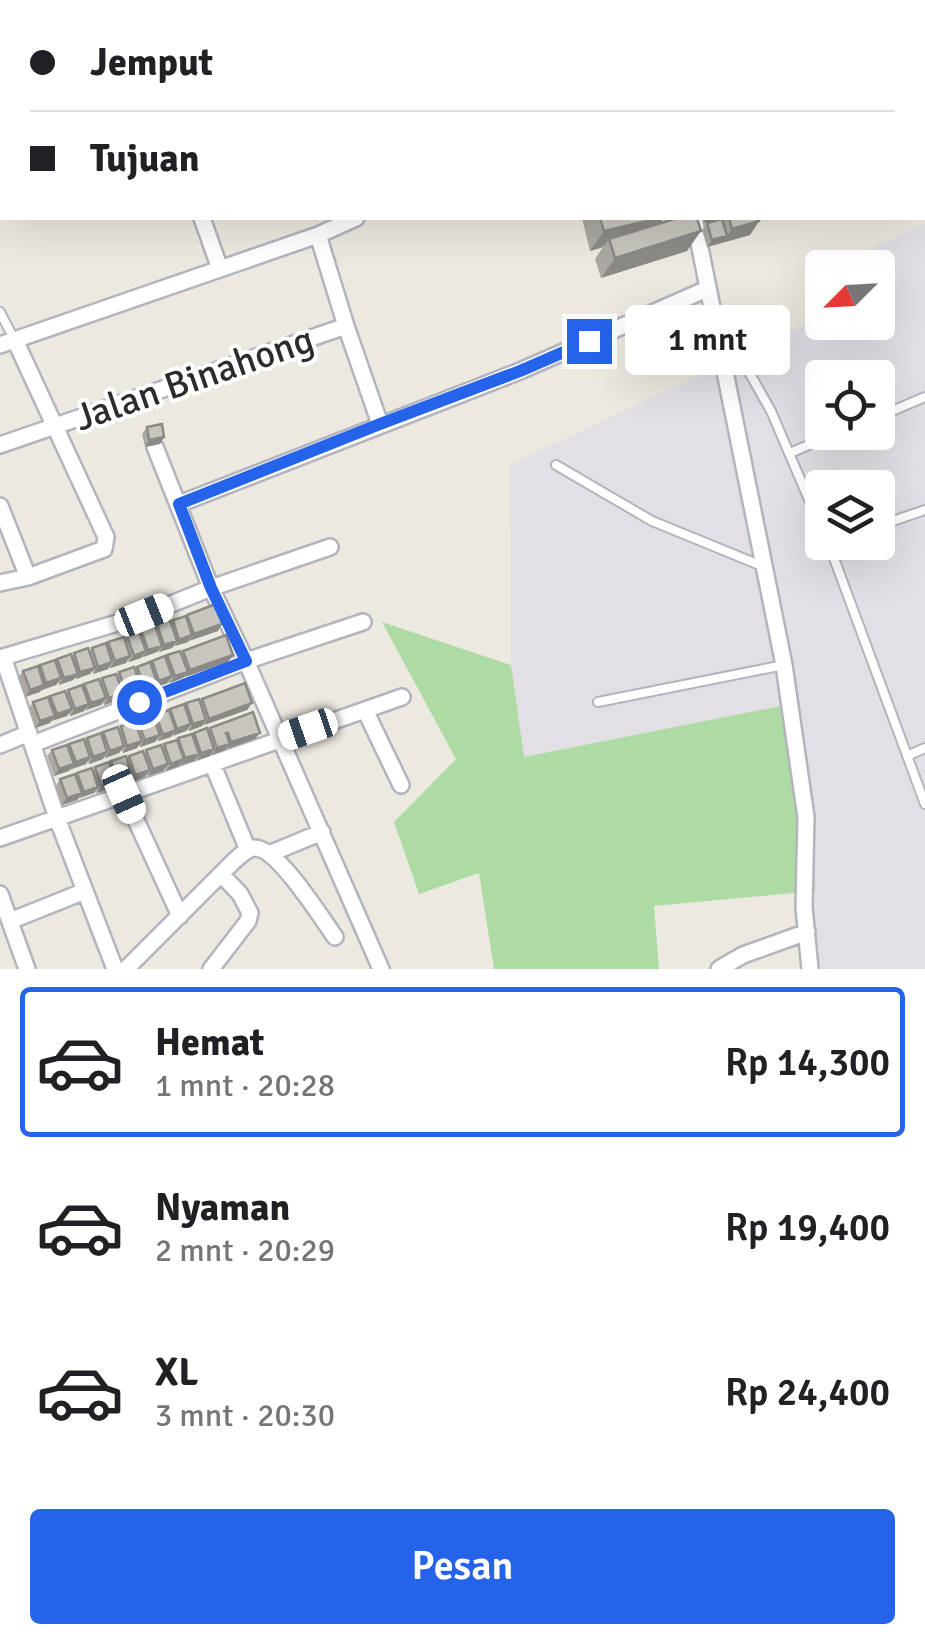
<!DOCTYPE html>
<html lang="id">
<head>
<meta charset="utf-8">
<style>
  body { margin:0; font-family:Signika,sans-serif; background:#f6f6f6; color:#202124; height:100vh; display:flex; flex-direction:column; font-size:38px; white-space:nowrap }
  * { box-sizing:border-box; margin:0 }
  p { font-size:32px; color:#757577 }
  .icon { flex:none; width:55px; height:55px; fill:none; stroke:currentColor; stroke-width:2; stroke-linecap:round; stroke-linejoin:round }
  .map { position:relative; height:969px; overflow:hidden }
  .drawer { display:flex; flex-direction:column; background:#fff; flex:1 }
  .drawer>* { flex:none }
  .banner { position:absolute; left:0px; top:0px; width:925px; height:220px; box-shadow:0 10px 40px #0002; display:grid; align-content:center; height:220px; padding:0 30px; background:#fff }
  .needle { width:65px; rotate:246deg }
  .fabs { position:absolute; left:805px; top:250px; display:grid; gap:20px }
  .fabs a { display:grid; place-items:center; width:90px; height:90px; border-radius:10px; background:#fff; box-shadow:0 10px 40px #0002; font-size:50px }
  .end { position:absolute; width:45px; height:45px; margin:-22px; border:12px solid #2563eb; background:#fff; box-shadow:0 0 0 5px #fff }
  .from { border-radius:50% }
  .bubble { position:absolute; height:70px; border-radius:10px; background:#fff; box-shadow:0 10px 40px #0002; font-size:32px; font-weight:600; line-height:70px; text-align:center }
  .car { position:absolute; width:30px; height:60px; margin:-30px -15px; border-radius:12px; box-shadow:0 0 8px 2px #0007; background:linear-gradient(#fff 24%,#345 0 40%,#fff 0 76%,#345 0 86%,#fff 0) }
  .banner b { display:flex; align-items:center; gap:35px; height:95px; font-size:38px }
  .banner b+b { border-top:2px solid #e0e0e0 }
  .banner i { width:25px; height:25px; background:#202124 }
  ul { padding:18px 0 0; list-style:none }
  li { display:flex; align-items:center; gap:30px; height:150px; margin:0 20px 15px; padding:0 10px; border:5px solid transparent; border-radius:10px }
  li div { flex:1 }
  li b { display:block; font-size:38px }
  li em { font-style:normal; font-weight:600 }
  li.active { border-color:#2563eb }
  li>.icon { width:90px; height:90px; stroke-width:1.5 }
  .primary-button { display:flex; gap:20px; margin-top:auto; padding:20px 30px }
  .primary-button a { flex:1; height:115px; border-radius:10px; background:#2563eb; color:#fff; font-size:40px; font-weight:600; line-height:115px; text-align:center }
  .map>svg:first-child { display:block }
  .industrial { fill:#e2e0e5; fill-rule:evenodd }
  .green { fill:#aedba4 }
  .lines { fill:none; stroke-linecap:round; stroke-linejoin:round }
  .service-casing { stroke:#b4b4be; stroke-width:12 }
  .minor-casing { stroke:#b4b4be; stroke-width:20 }
  .path { stroke:#c8c8c8; stroke-width:4; stroke-dasharray:8 5; stroke-linecap:butt }
  .service { stroke:#fff; stroke-width:8 }
  .minor { stroke:#fff; stroke-width:15 }
  .wall { fill:#aca9a4 }
  .shaded-wall { fill:#8c8a86 }
  .building { fill:#c8c5bf; stroke:#8c8a86; stroke-width:2.5 }
  .route { stroke:#2563eb; stroke-width:12 }
  .labels { text-anchor:middle; stroke-width:8; stroke-linejoin:round; paint-order:stroke }
  .street-label { font-size:38px; fill:#2c2c2c; stroke:#fff }
</style>
</head>
<body>
<div class="map">
<svg width="925" height="969" viewBox="0 0 925 969">
  <rect width="100%" height="100%" fill="#ece9e0"/>
  <path class="industrial" d="M925 223V969H816L814 855 796 704 523 757 511 665 510 465 822 317V322H878V268L846 267 844 261ZM822 378H878V432H822ZM822 488H878V542H822Z"/>
  <path class="green" d="M382 622 511 665 524 757 796 703 814 855 815 891 654 906 659 969H494L479 873 419 894 394 822 456 759Z"/>
  <g class="lines">
    <g class="service-casing">
      <path id="service" d="M0 312 14 339
        M723 351 738 359 750 374 771 411 822 530
        M878 417 925 397
        M790 453 839 432
        M556 465 652 521 762 566
        M878 526 925 510
        M828 542 925 804
        M598 702 784 665
        M907 756 925 748"/>
    </g>
    <g class="minor-casing">
      <path id="minor" d="M263 0 272 2
        M447 0 448 2
        M655 2 661 0
        M922 69H925
        M202 218 220 269
        M694 218 784 665 806 817 804 907 810 969
        M318 235 356 218
        M0 345 318 235 346 326 380 424
        M0 445 346 326
        M155 447 211 588 246 661 381 969
        M179 504 520 371 707 289
        M0 506 28 577
        M0 583 28 577 104 549 106 537 15 340
        M3 657 57 818 115 969
        M0 658 144 615 211 588 330 547
        M365 710 401 785
        M33 744 246 661 363 622
        M0 745 29 733
        M212 763 248 850
        M124 794 180 916
        M0 838 402 697
        M269 854 322 832
        M0 894 27 969
        M10 921 85 891
        M126 969 234 861C240 856 246 849 254 848 277 846 322 919 335 937
        M211 969 248 921 250 913 240 894 221 874
        M719 969 743 955 807 932"/>
    </g>
    <path class="path" d="M140 0 141 2"/>
    <use href="#service" class="service"/>
    <use href="#minor" class="minor"/>
  </g>
  <path class="wall" d="M582 218H664L660 223 687 251 601 278 595 259 603 247 590 251Z
    M723 218H758L759 221 750 235 707 247 702 230 707 223Z
    M147 427 164 437 160 444 145 447 142 434Z
    M187 615 218 631 189 640 188 642 175 646 174 645 172 648 159 652V650L157 652 129 662 128 660 126 663 110 668V666L108 669 93 674V671L90 674 76 679 75 678 73 680 59 685 58 682 56 685 25 697 18 678 23 671 55 662 57 659 72 656 74 653 89 651 92 648 106 645 108 642 125 639 127 636 139 632 141 630 155 627 157 624 171 623 173 620 186 617Z
    M183 651 228 662 185 677V676L183 678 170 683 169 681 167 683 140 693 139 691 136 694 121 699 120 697 118 700 104 705 103 702 101 705 86 710V708L84 711 70 716 69 713 67 716 52 720 50 723 35 728 29 708 33 702 66 693 68 690 83 687 84 684 100 682 102 678 117 675 119 672 135 670 137 667 150 663 152 661 166 657 167 655 181 654Z
    M202 699 252 703 247 710 204 725V724L202 726 189 731 188 729 186 731 172 735 171 737 158 741 157 739 155 742 140 747 139 744 137 748 123 753 122 750 119 753 105 758 104 756 103 759 89 764 88 761 86 764 54 776 47 756 52 750 85 741 87 738 101 735 103 732 118 730 121 726 136 724 138 721 154 718 156 715 169 711 170 709 185 705 186 703 200 702Z
    M210 728 255 739 226 748 225 750 212 755V753L210 756 197 760 196 758 194 761 180 764 179 766 166 771 165 768 163 771 148 776 147 774 145 777 131 782 130 779 128 782 113 787V786L111 788 97 793 96 791 94 793 79 798 77 800 62 805 56 786 60 779 93 770 95 767 109 764 111 761 127 759 129 756 144 753 146 750 162 747 164 744 177 740 178 738 193 735 194 733 208 731Z"/>
  <path class="shaded-wall" d="M660 218H664L651 236 609 239 603 247 590 251 604 231Z
    M706 218H717L715 220 703 223Z
    M759 221 750 235 707 247 712 240 727 236 732 229Z
    M701 231 687 251 601 278 615 258Z
    M164 437 160 444 145 447 149 440Z
    M222 624 218 631 189 641 194 634Z
    M192 635 188 642 175 646 179 640Z
    M177 641 172 648 159 652 164 645Z
    M162 646 157 652 143 657 148 650Z
    M146 651 141 658 129 662 134 656Z
    M233 655 228 662 185 677 190 670Z
    M130 656 126 663 110 668 115 661Z
    M112 662 108 669 93 674 98 667Z
    M95 668 90 674 76 679 80 672Z
    M188 672 183 678 170 683 175 676Z
    M78 674 73 680 59 685 64 678Z
    M172 676 167 683 154 688 159 681Z
    M61 678 56 685 41 690 46 683Z
    M157 682 152 689 140 693 144 686Z
    M44 685 40 692 25 697 30 690Z
    M141 687 136 694 121 699 126 692Z
    M123 693 118 700 104 705 109 698Z
    M106 698 101 705 86 710 91 703Z
    M252 703 247 710 204 725 209 719Z
    M89 704 84 711 70 716 75 709Z
    M72 709 67 716 52 721 57 714Z
    M55 716 50 723 35 728 40 721Z
    M206 720 202 726 189 731 193 724Z
    M191 724 186 731 173 736 177 729Z
    M176 730 171 737 158 741 163 735Z
    M260 733 255 739 227 749 231 742Z
    M160 735 155 742 140 747 145 740Z
    M142 741 137 748 123 753 127 746Z
    M230 744 225 750 212 755 217 748Z
    M124 746 119 753 105 758 110 751Z
    M214 749 210 756 197 760 201 753Z
    M107 752 103 759 89 764 93 757Z
    M199 754 194 761 181 765 185 758Z
    M90 757 86 764 71 769 76 762Z
    M184 759 179 766 166 771 171 764Z
    M74 764 69 771 54 776 59 769Z
    M168 764 163 771 148 776 153 769Z
    M150 770 145 777 131 782 135 775Z
    M132 776 128 782 113 787 118 781Z
    M116 782 111 788 97 793 101 786Z
    M98 787 94 793 79 798 84 792Z
    M82 793 77 800 62 805 67 798Z"/>
  <path class="building" d="M604 0H634V2H604Z
    M642 0H655V2H642Z
    M673 0H695L696 2H673Z
    M701 0H731L732 2H702Z
    M745 0H759V2H745Z
    M764 0H784L785 2H765Z
    M925 79V130H922V80Z
    M600 218H660L604 231Z
    M677 218H697L701 231 615 258 609 239Z
    M729 218H758L759 221 732 229Z
    M722 219 727 236 712 240 707 223Z
    M162 424 164 437 149 440 147 427Z
    M216 604 222 624 194 634 187 615Z
    M186 616 192 635 179 640 173 620Z
    M170 620 177 641 164 645 157 624Z
    M155 625 162 646 148 650 141 630Z
    M139 632 146 651 134 656 127 636Z
    M226 635 233 655 190 670 183 651Z
    M124 637 130 656 115 661 108 642Z
    M106 643 112 662 98 667 92 648Z
    M88 648 95 668 80 672 74 653Z
    M180 651 188 672 175 676 167 655Z
    M71 654 78 674 64 678 57 659Z
    M165 656 172 676 159 681 152 661Z
    M55 660 61 678 46 683 40 665Z
    M150 662 157 682 144 686 137 667Z
    M38 666 44 685 30 690 23 671Z
    M134 667 141 687 126 692 119 672Z
    M116 674 123 693 109 698 102 678Z
    M99 679 106 698 91 703 84 684Z
    M245 683 252 703 209 719 202 699Z
    M82 685 89 704 75 709 68 690Z
    M65 691 72 709 57 714 50 696Z
    M48 697 55 716 40 721 33 702Z
    M199 699 206 720 193 724 186 703Z
    M184 704 191 724 177 729 170 709Z
    M169 710 176 730 163 735 156 715Z
    M253 712 260 733 231 742 228 733H226L230 744 217 748 210 728Z
    M153 715 160 735 145 740 138 721Z
    M135 722 142 741 127 746 121 726Z
    M118 727 124 746 110 751 103 732Z
    M207 728 214 749 201 753 194 733Z
    M101 733 107 752 93 757 87 738Z
    M192 734 199 754 185 758 178 738Z
    M84 739 90 757 76 762 69 744Z
    M177 740 184 759 171 764 164 744Z
    M67 745 74 764 59 769 52 750Z
    M161 745 168 764 153 769 146 750Z
    M143 751 150 770 135 775 129 756Z
    M126 756 132 776 118 781 111 761Z
    M109 762 116 782 101 786 95 767Z
    M92 768 98 787 84 792 77 773Z
    M75 774 82 793 67 798 60 779Z"/>
  <g class="lines">
    <path class="route" d="M139 702 246 661 211 588 179 504 380 424 520 371 589 341"/>
  </g>
  <g class="labels">
    <g class="street-label">
      <text transform="translate(194 378) rotate(-19)" y="13">Jalan Binahong</text>
    </g>
  </g>
</svg>
<div class="fabs">
<a><svg class="needle" viewBox="-14 -14 28 28"><path d="M0-13l5 13h-10z" fill="#e53935"/><path d="M0 13l5-13h-10z" fill="#757577"/></svg></a>
<a><svg class="icon" aria-label="locate" viewBox="0 0 24 24"><circle cx="12" cy="12" r="6"/><path d="M12 2v4M12 18v4M2 12h4M18 12h4"/></svg></a>
<a><svg class="icon" aria-label="layers" viewBox="0 0 24 24"><path d="M12 4l9 5-9 5-9-5zM3 14l9 5 9-5"/></svg></a>
</div>
<i class="end from" style="left:139px;top:702px"></i>
<i class="end" style="left:589px;top:341px"></i>
<div class="bubble" style="left:625px;top:305px;width:165px">1 mnt</div>
<i class="car" style="left:144px;top:615px;rotate:68deg"></i>
<i class="car" style="left:308px;top:729px;rotate:251deg"></i>
<i class="car" style="left:124px;top:794px;rotate:156deg"></i>
<div class="banner">
<b><i class="from"></i>Jemput</b>
<b><i></i>Tujuan</b>
</div>
</div>
<section class="drawer">
<ul>
<li class="active"><svg class="icon" aria-label="car" viewBox="0 0 24 24"><path d="M5 17H2v-5l4-1 3-4h7l3 4 3 1v5h-3M9 17h6M6 11h13"/><circle cx="7" cy="17" r="2"/><circle cx="17" cy="17" r="2"/></svg><div><b>Hemat</b><p>1 mnt · 20:28</p></div><em>Rp 14,300</em></li>
<li><svg class="icon" aria-label="car" viewBox="0 0 24 24"><path d="M5 17H2v-5l4-1 3-4h7l3 4 3 1v5h-3M9 17h6M6 11h13"/><circle cx="7" cy="17" r="2"/><circle cx="17" cy="17" r="2"/></svg><div><b>Nyaman</b><p>2 mnt · 20:29</p></div><em>Rp 19,400</em></li>
<li><svg class="icon" aria-label="car" viewBox="0 0 24 24"><path d="M5 17H2v-5l4-1 3-4h7l3 4 3 1v5h-3M9 17h6M6 11h13"/><circle cx="7" cy="17" r="2"/><circle cx="17" cy="17" r="2"/></svg><div><b>XL</b><p>3 mnt · 20:30</p></div><em>Rp 24,400</em></li>
</ul>
<div class="primary-button"><a>Pesan</a></div>
</section>
</body>
</html>
